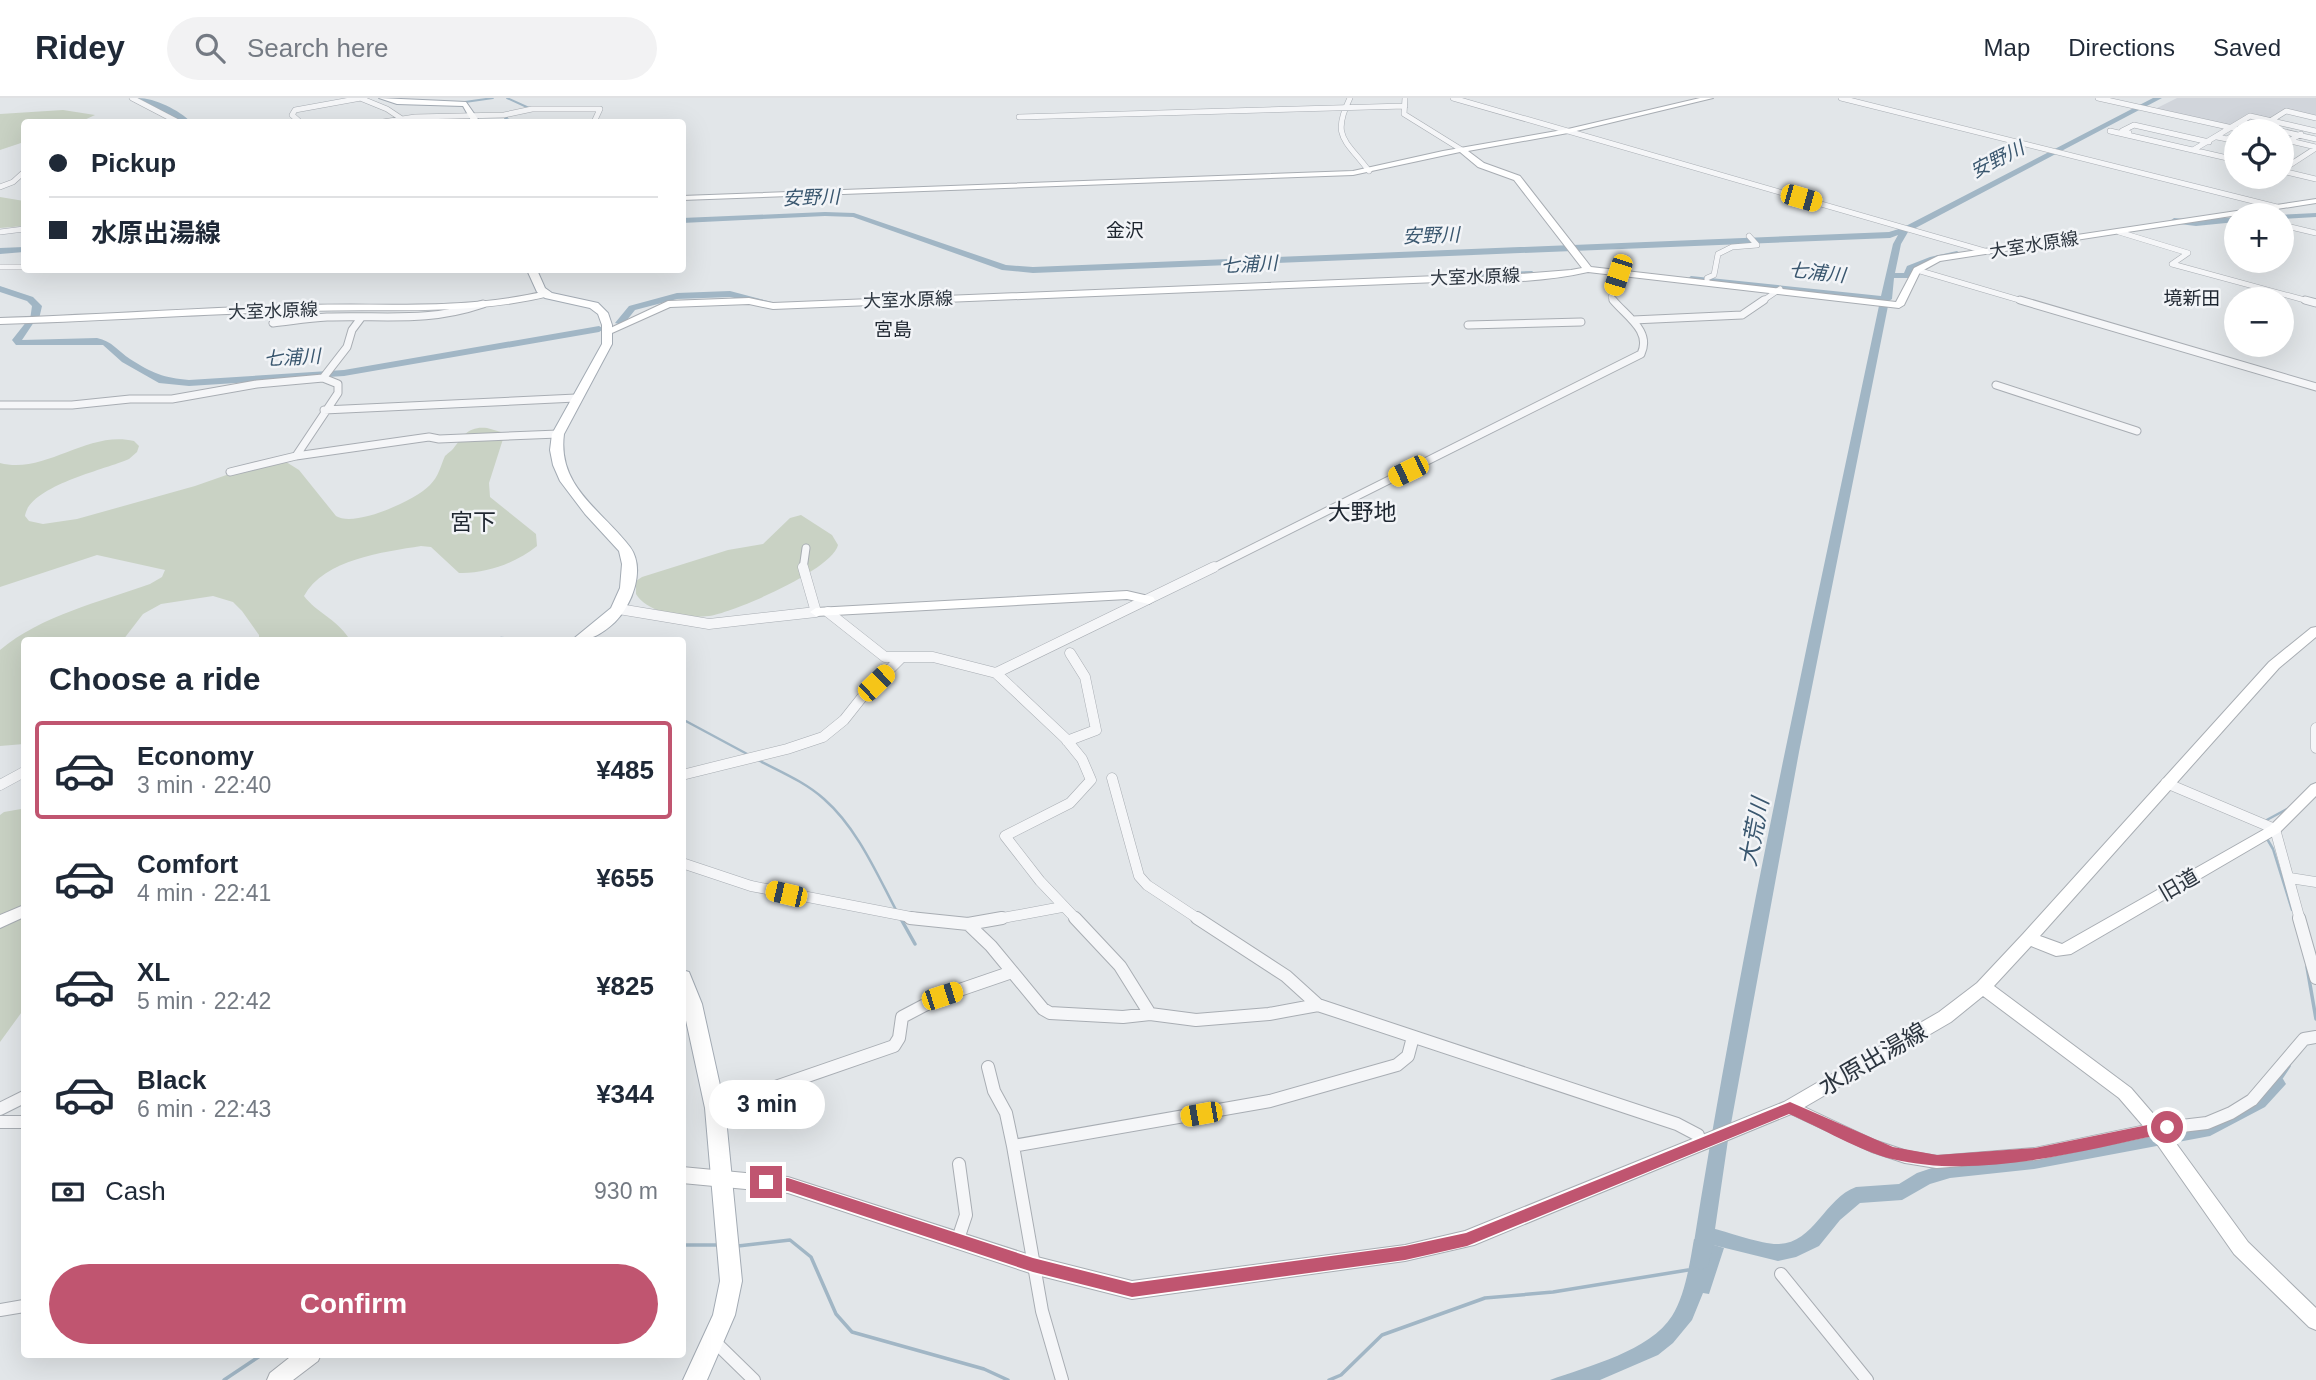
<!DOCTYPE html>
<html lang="en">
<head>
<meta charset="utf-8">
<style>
  body { margin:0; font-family:Helvetica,"Noto Sans JP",sans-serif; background:#f2f2f3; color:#1f2937; height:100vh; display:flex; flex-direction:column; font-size:26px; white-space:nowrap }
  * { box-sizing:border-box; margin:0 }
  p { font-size:23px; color:#747a83 }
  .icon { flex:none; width:38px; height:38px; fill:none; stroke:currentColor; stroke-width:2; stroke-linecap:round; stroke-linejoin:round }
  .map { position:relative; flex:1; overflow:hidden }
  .drawer { position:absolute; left:21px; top:539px; width:665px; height:721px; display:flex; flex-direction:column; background:#fff; border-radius:7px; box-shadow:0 7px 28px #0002 }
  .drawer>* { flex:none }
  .guide { position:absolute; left:21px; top:21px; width:665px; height:154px; border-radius:7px; box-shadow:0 7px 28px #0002; display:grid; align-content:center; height:154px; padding:0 28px; background:#fff }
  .fabs { position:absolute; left:2224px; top:21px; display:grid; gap:14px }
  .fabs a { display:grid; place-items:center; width:70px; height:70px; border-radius:50%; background:#fff; box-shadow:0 7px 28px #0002; font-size:35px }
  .end { position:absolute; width:32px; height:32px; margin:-16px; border:9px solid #c05570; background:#fff; box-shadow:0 0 0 4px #fff }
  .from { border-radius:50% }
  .bubble { position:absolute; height:49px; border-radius:24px; background:#fff; box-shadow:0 7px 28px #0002; font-size:23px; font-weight:700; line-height:49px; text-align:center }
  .car { position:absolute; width:21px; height:42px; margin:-21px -10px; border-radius:9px; box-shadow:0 0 5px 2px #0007; background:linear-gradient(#f5c518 24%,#345 0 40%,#f5c518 0 76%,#345 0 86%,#f5c518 0) }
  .guide b { display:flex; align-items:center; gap:24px; height:66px; font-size:26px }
  .guide b+b { border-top:2px solid #e0e1e3 }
  .guide i { width:18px; height:18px; background:#1f2937 }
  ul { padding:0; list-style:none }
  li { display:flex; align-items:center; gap:21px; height:98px; margin:0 14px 10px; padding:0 14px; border:4px solid transparent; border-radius:7px }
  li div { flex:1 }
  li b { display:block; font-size:26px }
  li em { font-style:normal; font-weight:700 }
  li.current { border-color:#c05570 }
  li>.icon { width:63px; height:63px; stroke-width:1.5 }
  h2 { padding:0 28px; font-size:32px; line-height:84px }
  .pay { display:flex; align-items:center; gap:18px; height:77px; padding:0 28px; font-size:26px }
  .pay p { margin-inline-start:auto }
  .button { display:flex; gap:14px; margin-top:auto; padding:14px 28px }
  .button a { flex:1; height:80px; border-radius:42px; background:#c05570; color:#fff; font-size:28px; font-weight:700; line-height:80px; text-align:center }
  header { display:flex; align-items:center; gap:42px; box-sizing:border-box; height:98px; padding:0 35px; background:#fff; border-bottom:2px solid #e0e1e3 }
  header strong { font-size:33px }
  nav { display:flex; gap:38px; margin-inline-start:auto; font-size:24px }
  .search { width:490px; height:63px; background:#f2f2f3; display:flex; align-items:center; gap:18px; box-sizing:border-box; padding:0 24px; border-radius:38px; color:#747a83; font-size:26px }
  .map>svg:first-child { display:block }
  .built { fill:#d1d5db }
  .green { fill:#c9d2c4 }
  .water { fill:#a1b6c5 }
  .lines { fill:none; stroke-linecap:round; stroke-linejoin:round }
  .stream-far2 { stroke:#a1b6c5; stroke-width:2 }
  .stream-far1 { stroke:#a1b6c5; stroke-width:2.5 }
  .stream { stroke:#a1b6c5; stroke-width:3.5 }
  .river { fill:#a1b6c5; fill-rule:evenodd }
  .street-far3-casing { stroke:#a8adb3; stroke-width:6 }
  .street-far2-casing { stroke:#a8adb3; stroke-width:9 }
  .street-far1-casing { stroke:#a8adb3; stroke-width:11 }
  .street-casing { stroke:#a8adb3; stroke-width:14 }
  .secondary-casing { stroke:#a8adb3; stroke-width:2 }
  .primary-casing { stroke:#a3abb4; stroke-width:2 }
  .street-far3 { stroke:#f5f6f8; stroke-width:5 }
  .street-far2 { stroke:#f5f6f8; stroke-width:7 }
  .street-far1 { stroke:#f5f6f8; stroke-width:10 }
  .street { stroke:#f5f6f8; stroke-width:12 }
  .secondary { fill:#fff; fill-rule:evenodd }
  .primary { fill:#fff; fill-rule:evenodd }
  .route { fill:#c05570 }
  .labels { text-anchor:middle; stroke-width:5; stroke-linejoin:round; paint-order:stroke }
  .far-street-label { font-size:18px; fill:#2c353f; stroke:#f2f4f7 }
  .far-water-label { font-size:19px; font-style:italic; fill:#3a576f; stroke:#f2f4f7 }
  .far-neighbourhood-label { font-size:19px; fill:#1e2630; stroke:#f2f4f7 }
  .street-label { font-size:21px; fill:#2c353f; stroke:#f2f4f7 }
  .neighbourhood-label { font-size:23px; fill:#1e2630; stroke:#f2f4f7 }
  .water-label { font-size:23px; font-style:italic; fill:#3a576f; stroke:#f2f4f7 }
  .near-street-label { font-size:24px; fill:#2c353f; stroke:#f2f4f7 }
</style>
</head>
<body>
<header>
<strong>Ridey</strong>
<div class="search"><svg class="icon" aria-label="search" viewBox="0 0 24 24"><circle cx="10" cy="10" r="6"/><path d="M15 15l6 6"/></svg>Search here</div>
<nav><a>Map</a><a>Directions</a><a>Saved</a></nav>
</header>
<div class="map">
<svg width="2316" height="1282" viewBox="0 0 2316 1282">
  <rect width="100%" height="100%" fill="#e2e6e9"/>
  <path class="built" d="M2177 0H2316V19L2285 12 2269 22 2249 18 2230 29 2153 12Z"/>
  <path class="green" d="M63 12 95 17 80 24H24V44L0 52V16Z
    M0 99 24 103V128L0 130Z
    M487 330 501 334 503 341 489 385 490 399 536 436 537 448C516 465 486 476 459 475L431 449 421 448C384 454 324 461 304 498 316 514 336 521 348 539L347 542H259V537L242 513 233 504 213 498 161 506 143 516 123 542H24V646L0 648V552C42 517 100 504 150 486L162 479 165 472 97 457 0 489V365C45 377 87 332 134 343L139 348 137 354 129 361C104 372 29 388 25 418L29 423 43 426 77 421 195 388 255 367 283 362 299 372 336 418C355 430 416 402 430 387 439 378 440 369 445 358 446 357 452 352 453 351 463 338 468 328 487 330Z
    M801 417 832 437 838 447C832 472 735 514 709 518 687 521 648 516 636 496V483L642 479 728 452 763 446 790 420Z
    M21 711 24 712V911L0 944V717L4 714Z"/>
  <path class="water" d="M1694 1141 1724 1150 1709 1196 1703 1195 1692 1222 1673 1245 1658 1257 1600 1282H1550C1588 1268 1650 1253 1672 1218 1685 1198 1690 1164 1694 1141Z"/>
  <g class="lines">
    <path class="stream-far2" d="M507 0 529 10
      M465 4 493 0
      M507 19 505 20 514 24"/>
    <path class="stream-far1" d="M501 540 525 542
      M682 621 749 657
      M758 662C781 674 805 684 824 701 857 730 876 774 896 812
      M2263 724 2287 711
      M2266 739 2273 751 2292 812"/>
    <path class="stream" d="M901 821 915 846
      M2307 869 2316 921
      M2277 986 2289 968
      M682 1147H718
      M738 1148 790 1142 811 1159 836 1216 852 1234 984 1271 1008 1282
      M224 1282 263 1256
      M1329 1282 1341 1277 1382 1237 1485 1200 1553 1194 1688 1172"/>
    <path class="river" d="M138 0C155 0 179 12 191 24H183Z
      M2153 0H2162L1908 134 1901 146 1895 175H1904L1907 168 1930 159 1957 153 1961 156 1919 169 1914 171 1911 180H1894L1892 201 1889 203 1799 654 1728 1042 1715 1131C1731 1135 1764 1147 1779 1146 1814 1145 1825 1100 1856 1089L1899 1086 1917 1075 1950 1064 2034 1055 2206 1024 2253 999 2271 981 2277 979 2283 981 2286 986 2265 1009 2210 1038 2034 1071 1950 1080 1930 1086 1902 1102 1860 1105 1840 1122 1819 1148 1796 1159 1778 1163 1713 1147 1708 1169 1701 1172 1694 1169 1691 1163C1741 842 1813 522 1880 203L1691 184 1687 181 1691 178 1881 198 1893 146 1898 137 1890 140 1033 175 1002 172 853 119 825 118 682 125V120L825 114 854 115 1006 167 1033 169 1889 134 1902 130Z
      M2316 115V119L2282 121V117H2279Z
      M2174 120 2196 122 2236 119V124L2196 128 2171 125 2170 123Z
      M2064 138 2067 139V143L2036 145 2005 153 2001 150 2036 139Z
      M24 149V154L0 156V150Z
      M1532 173 1536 176 1535 178 1437 182 1433 179 1437 176Z
      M0 188 33 199 42 208 39 221 34 224 22 242 97 240C112 243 118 253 130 261 152 275 164 280 189 282L344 272 599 228 604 231 599 234 344 278 189 288 159 285 122 264 103 247H16L12 242 27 223 30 222 32 208 27 203 0 194Z
      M730 193 772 204 767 207 730 199 677 201 635 212 623 227 615 225 629 208 677 195Z"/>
    <g class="street-far3-casing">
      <path id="street-far3" d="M132 0 178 24
        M360 0 387 11 402 21
        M1350 0C1331 39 1345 41 1369 73
        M1405 0 1404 16 1462 52
        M1453 0 1988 154
        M1841 0 2277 109
        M2098 0 2246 33
        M1019 19 1405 8
        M2270 23 2286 13 2316 20
        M300 24 292 17 295 12 361 0
        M383 24 415 19 504 17 532 11H600L594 24
        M2241 24 2316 41
        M2110 33 2236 62
        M2129 35 2122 33 2134 27 2209 44
        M2217 39 2227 41 2236 36
        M2286 42 2316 49
        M2282 47 2301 36
        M2193 52 2250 18 2316 33
        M2282 72 2316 50
        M2282 73 2316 81
        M0 89 13 84 24 74
        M2282 127 2316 135
        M0 134 24 131
        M2119 134 2188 155 2172 166 2312 204
        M0 169H24
        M1917 172 2026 204
        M1707 184V180L1714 177 1718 156 1732 149 1757 147 1749 138
        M1615 204 1611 199 1620 175
        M1761 204 1780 191"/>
    </g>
    <g class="street-far2-casing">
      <path id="street-far2" d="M2020 202 2316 289
        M2305 202 2316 205
        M283 211 273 225C291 223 309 220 327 219 384 217 427 225 483 206
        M1633 222 1742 217 1764 202
        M1468 227 1581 224
        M323 280 347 249 352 232 361 220
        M1996 287 2137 333
        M0 307H72L130 301H172L257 286 323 280 338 286V295L296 358
        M324 312 576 300
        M230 374 296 358 429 339 439 341 558 336
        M803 471 806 450
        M1211 471 1641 256C1652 233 1626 218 1613 202"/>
    </g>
    <g class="street-far1-casing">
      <path id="street-far1" d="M619 511 709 526 816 514 803 469
        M828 514 885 559H933L996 575 1065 640 1082 661 1091 682 1070 705 1005 738 1040 783 1077 822
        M996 575 1214 469
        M2316 630V650
        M1067 643 1096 632 1085 579 1070 555
        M682 677 787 651 823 639 844 622 863 598 901 560
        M1112 680 1139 778 1147 787 1200 822
        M2166 685 2275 731 2300 822
        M0 687 24 674
        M682 765 751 788 926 822
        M2290 780 2316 784
        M992 822 1062 809"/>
    </g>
    <g class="street-casing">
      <path id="street" d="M910 820 968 826 1002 820
        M1075 820 1120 868 1150 916
        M1197 820 1286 878 1318 907 1677 1026 1698 1037 1699 1045
        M2299 820 2316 880
        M968 826 991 848 1043 911 1050 915 1123 919 1150 916 1196 922 1269 916 1318 907
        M988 969 994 993 1006 1015 1013 1048
        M1790 1009 1873 1048 1906 1059 1937 1064 2035 1056 2156 1031 2207 1025 2231 1015 2252 1002 2304 941 2316 939
        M715 1010 894 948 899 940 902 919 942 898 1012 874
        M0 1011 24 999
        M0 1024H24
        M958 1141 966 1117 959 1066
        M1781 1176 1867 1282
        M0 1212 24 1208
        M713 1242 754 1282
        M1062 1282 1042 1213 1013 1048 1270 1003 1397 967 1408 958 1413 939"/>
    </g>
    <g class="secondary-casing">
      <path id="secondary" d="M1700 0H1713L1568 35 1468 53 1484 65 1520 78 1591 169 1896 204 1914 170 1938 158 2316 101V105L1940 163 1920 174 1904 207 1899 210 1588 174C1540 185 1487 185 1438 184L773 211 749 206 670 209 612 235 604 233 668 203 749 200 773 205 1438 178 1481 179 1571 172 1582 170 1514 82 1478 69 1460 54 1353 77 682 102V98L1353 73 1443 53 1568 31Z
        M546 193 551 196 549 198C468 218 387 210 305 213 203 216 102 223 0 226V220C103 217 205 209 308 207 388 205 467 212 546 193Z
        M1127 493 1153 499 1155 502 1149 506 1127 501 816 518 810 514 816 510Z
        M2316 529V539L2279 570 2040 838 2062 846 2270 728 2311 687 2316 685V698L2280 734 2071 856 2056 858 2031 848 1994 888 2131 990 2162 1026 2248 1144 2316 1210V1232L2309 1229 2234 1156 2150 1036 2119 1000 1983 898 1951 924 1796 1014 1474 1147 1405 1163 1132 1201 1033 1176 788 1095 682 1085V1069L788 1079 1033 1158 1132 1183 1405 1147 1465 1133 1784 1004 1939 914 1977 885 2023 836 2269 564 2311 530Z
        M24 807V819L0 830V817Z
        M294 1256H321L318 1263 293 1282H267L270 1275Z"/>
    </g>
    <g class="primary-casing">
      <path id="primary" d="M379 0 466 4 480 24H472L463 8 397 6Z
        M527 172H537L545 190 552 195 598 205 608 215 612 227V246L564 336C557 389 602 412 630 449 646 471 632 507 615 524 602 536 589 544 572 542L611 510 620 490 622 466 619 453 585 416 560 383 553 367 550 352 552 336 602 246V227L598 216 590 210 545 200 537 194Z
        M682 872 689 874 702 906 725 1010 742 1183 735 1217 707 1282H683L713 1217 720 1183 705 1010 682 904Z"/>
    </g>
    <use href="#street-far3" class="street-far3"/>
    <use href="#street-far2" class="street-far2"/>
    <use href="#street-far1" class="street-far1"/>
    <use href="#street" class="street"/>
    <use href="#secondary" class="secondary"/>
    <use href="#primary" class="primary"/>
  </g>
  <path class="route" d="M1790 1004 1893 1049 1937 1057 2035 1050 2167 1023 2175 1029 2167 1035C2080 1053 1980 1082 1892 1061 1861 1054 1820 1029 1789 1016L1467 1148 1405 1162 1132 1199 1033 1174 788 1093 766 1091 758 1084 766 1078 788 1080 1033 1160 1132 1185 1405 1148 1466 1135Z"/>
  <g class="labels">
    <g class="far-street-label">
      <text transform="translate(2034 147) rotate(-9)" y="6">大室水原線</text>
      <text transform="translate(1475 179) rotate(-2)" y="6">大室水原線</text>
      <text transform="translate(908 202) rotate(-2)" y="6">大室水原線</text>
      <text transform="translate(273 213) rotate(-2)" y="6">大室水原線</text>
    </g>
    <g class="far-water-label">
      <text transform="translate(1997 61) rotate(-27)" y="7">安野川</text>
      <text transform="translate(811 99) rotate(-2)" y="7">安野川</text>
      <text transform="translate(1431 137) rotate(-2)" y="7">安野川</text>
      <text transform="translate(1249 166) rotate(-3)" y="7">七浦川</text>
      <text transform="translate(1817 174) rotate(6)" y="7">七浦川</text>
      <text transform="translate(292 259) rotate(-3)" y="7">七浦川</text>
    </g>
    <g class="far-neighbourhood-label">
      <text x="1125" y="139">金沢</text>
      <text x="2192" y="207">境新田</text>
      <text x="893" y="238">宮島</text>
    </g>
    <g class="street-label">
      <text transform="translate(2179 787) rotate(-30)" y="7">旧道</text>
    </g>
    <g class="neighbourhood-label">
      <text x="1362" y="422">大野地</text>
      <text x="473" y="432">宮下</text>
    </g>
    <g class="water-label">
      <text transform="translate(1754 734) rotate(-79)" y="8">大荒川</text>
    </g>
    <g class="near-street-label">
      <text transform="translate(1873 961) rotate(-30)" y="8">水原出湯線</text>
    </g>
  </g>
</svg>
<div class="fabs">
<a><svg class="icon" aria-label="locate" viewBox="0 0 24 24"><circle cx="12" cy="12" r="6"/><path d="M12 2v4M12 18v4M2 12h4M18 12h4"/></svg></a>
<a>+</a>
<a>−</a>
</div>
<i class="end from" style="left:2167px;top:1029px"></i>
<i class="end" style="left:766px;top:1084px"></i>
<div class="bubble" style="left:709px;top:982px;width:116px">3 min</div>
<i class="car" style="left:1801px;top:100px;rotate:106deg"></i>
<i class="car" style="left:1618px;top:177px;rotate:198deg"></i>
<i class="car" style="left:1408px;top:373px;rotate:244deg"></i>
<i class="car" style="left:876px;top:585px;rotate:46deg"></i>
<i class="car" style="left:786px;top:796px;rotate:283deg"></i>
<i class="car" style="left:942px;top:898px;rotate:72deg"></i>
<i class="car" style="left:1201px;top:1016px;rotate:260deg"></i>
<div class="guide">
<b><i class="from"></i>Pickup</b>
<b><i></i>水原出湯線</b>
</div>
<section class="drawer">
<h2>Choose a ride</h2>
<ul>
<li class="current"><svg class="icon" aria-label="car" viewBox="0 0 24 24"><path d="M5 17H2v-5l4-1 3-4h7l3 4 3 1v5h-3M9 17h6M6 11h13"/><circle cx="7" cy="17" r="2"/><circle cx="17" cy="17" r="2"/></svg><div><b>Economy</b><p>3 min · 22:40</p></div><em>¥485</em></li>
<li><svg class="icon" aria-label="car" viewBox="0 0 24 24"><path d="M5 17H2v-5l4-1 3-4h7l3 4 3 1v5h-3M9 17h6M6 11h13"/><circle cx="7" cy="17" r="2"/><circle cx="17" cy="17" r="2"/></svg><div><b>Comfort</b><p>4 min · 22:41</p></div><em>¥655</em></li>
<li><svg class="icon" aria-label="car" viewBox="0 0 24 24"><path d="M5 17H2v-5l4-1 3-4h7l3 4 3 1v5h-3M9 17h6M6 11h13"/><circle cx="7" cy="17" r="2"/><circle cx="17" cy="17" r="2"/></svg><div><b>XL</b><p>5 min · 22:42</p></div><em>¥825</em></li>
<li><svg class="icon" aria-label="car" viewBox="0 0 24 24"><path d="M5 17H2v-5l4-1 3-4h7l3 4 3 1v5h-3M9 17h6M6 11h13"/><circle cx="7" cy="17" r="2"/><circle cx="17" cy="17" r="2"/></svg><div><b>Black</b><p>6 min · 22:43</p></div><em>¥344</em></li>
</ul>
<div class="pay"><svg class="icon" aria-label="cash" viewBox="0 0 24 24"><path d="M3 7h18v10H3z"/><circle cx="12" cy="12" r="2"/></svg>Cash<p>930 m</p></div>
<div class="button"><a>Confirm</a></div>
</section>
</div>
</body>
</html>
